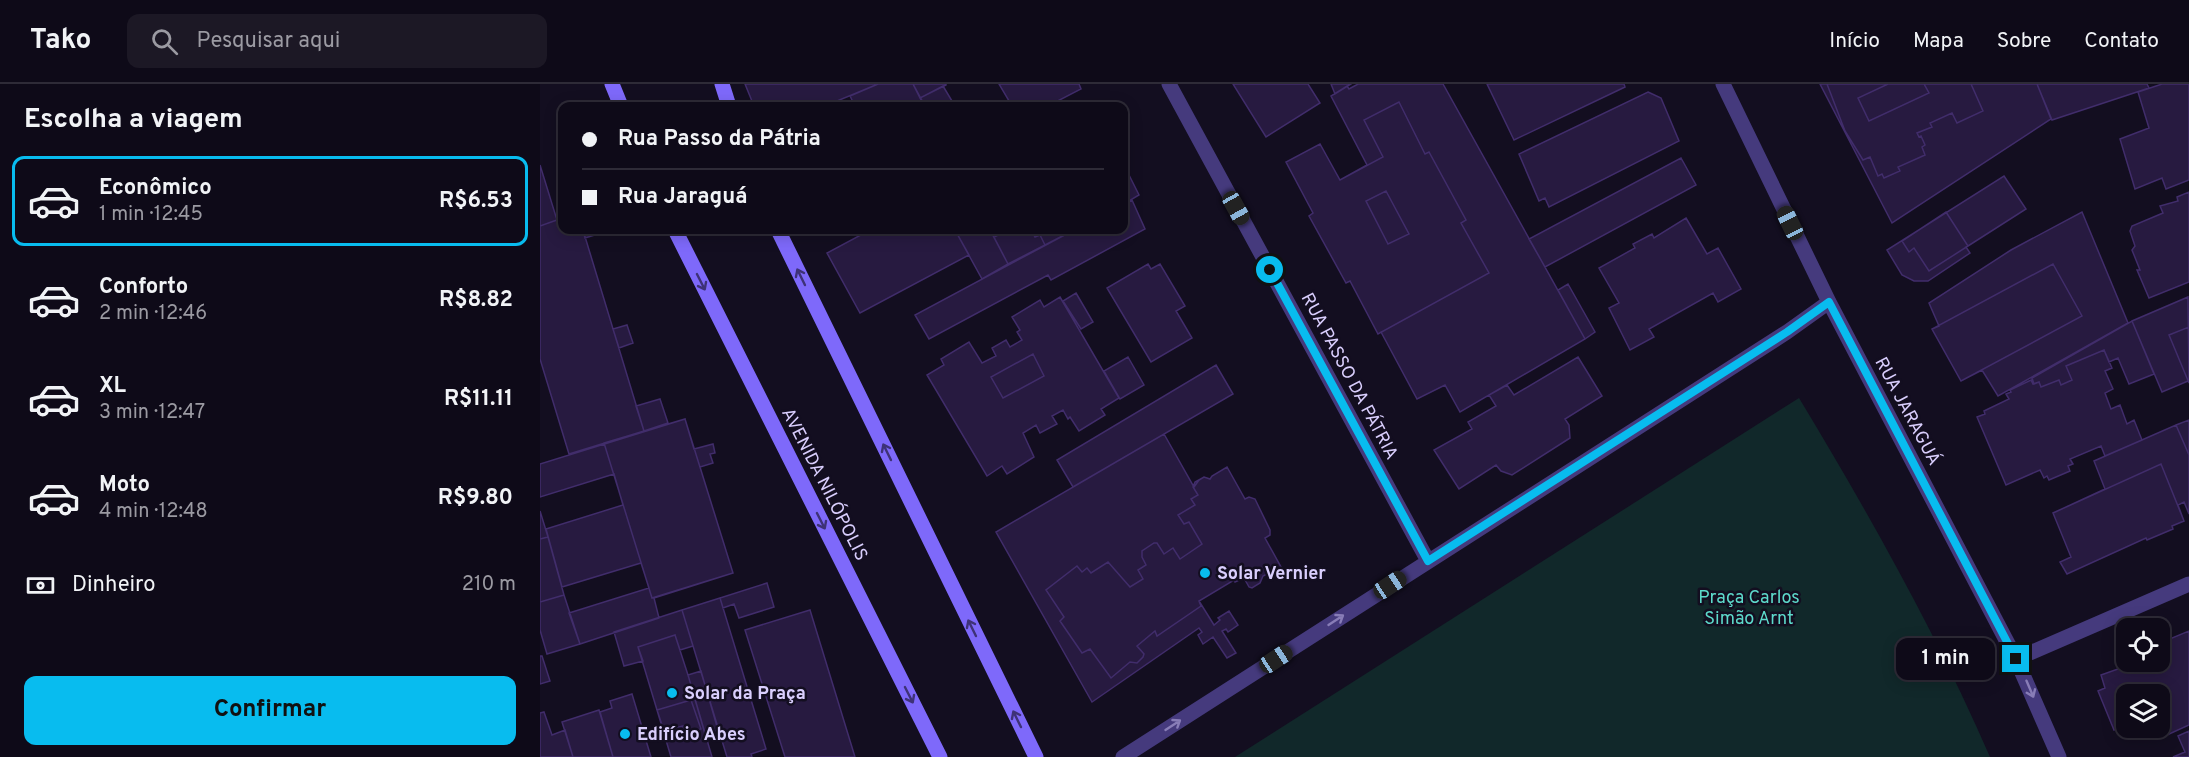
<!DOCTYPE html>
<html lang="pt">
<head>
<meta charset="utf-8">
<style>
  body { margin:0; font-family:Overpass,sans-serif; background:#1c1825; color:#f1f3f6; height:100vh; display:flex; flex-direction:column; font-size:22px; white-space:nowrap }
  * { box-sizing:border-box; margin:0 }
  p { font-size:20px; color:#9b9aa2 }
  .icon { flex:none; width:33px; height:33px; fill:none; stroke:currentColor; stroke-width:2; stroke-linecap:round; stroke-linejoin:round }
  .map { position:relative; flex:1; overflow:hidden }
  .drawer { display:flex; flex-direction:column; background:#0e0a18; width:540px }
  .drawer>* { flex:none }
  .banner { position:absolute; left:18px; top:18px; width:570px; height:132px; border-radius:12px; box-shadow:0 3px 15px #0003,0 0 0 2px #2e2b37; display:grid; align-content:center; height:132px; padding:0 24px; background:#0e0a18 }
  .buttons { position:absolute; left:1576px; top:534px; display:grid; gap:12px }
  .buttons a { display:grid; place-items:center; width:54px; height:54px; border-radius:12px; background:#0e0a18; box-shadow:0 3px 15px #0003,0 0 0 2px #2e2b37; font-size:30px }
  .end { position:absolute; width:27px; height:27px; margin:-14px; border:8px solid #08bcef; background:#111; box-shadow:0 0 0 3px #111 }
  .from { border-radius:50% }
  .bubble { position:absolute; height:42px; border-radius:12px; background:#0e0a18; box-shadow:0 3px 15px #0003,0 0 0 2px #2e2b37; font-size:20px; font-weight:700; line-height:42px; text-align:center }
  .car { position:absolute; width:18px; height:36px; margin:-18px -9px; border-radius:8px; box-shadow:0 0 4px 2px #0007; background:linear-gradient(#222 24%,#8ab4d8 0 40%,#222 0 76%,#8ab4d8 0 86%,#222 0) }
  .banner b { display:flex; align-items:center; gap:21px; height:57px; font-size:22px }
  .banner b+b { border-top:2px solid #2e2b37 }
  .banner i { width:15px; height:15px; background:#f1f3f6 }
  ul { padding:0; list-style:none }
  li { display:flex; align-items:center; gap:18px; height:90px; margin:0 12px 9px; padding:0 12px; border:3px solid transparent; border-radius:12px }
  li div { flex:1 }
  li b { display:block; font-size:22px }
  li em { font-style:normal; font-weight:700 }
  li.active { border-color:#08bcef }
  li>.icon { width:54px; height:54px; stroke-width:1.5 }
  h2 { padding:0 24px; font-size:27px; line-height:72px }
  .pay { display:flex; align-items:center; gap:15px; height:66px; padding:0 24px; font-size:22px }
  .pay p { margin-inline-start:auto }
  .primary-button { display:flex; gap:12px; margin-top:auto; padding:12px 24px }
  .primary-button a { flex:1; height:69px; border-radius:12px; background:#08bcef; color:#111; font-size:24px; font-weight:700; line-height:69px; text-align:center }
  header { display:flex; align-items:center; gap:36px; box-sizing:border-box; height:84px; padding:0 30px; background:#0e0a18; border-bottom:2px solid #2e2b37 }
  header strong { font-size:28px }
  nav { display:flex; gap:33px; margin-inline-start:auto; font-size:21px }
  .search { width:420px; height:54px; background:#1c1825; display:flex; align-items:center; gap:15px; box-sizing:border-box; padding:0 21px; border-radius:12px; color:#9b9aa2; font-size:22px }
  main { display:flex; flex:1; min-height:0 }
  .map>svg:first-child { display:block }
  .green { fill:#11282a }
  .building { fill:#271a40; stroke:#412d6b; stroke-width:1.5 }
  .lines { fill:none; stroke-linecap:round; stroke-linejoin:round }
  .street { stroke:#453a7d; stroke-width:15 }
  .secondary { stroke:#7e69fa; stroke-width:15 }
  .oneway { stroke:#3e3277 }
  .oneway2 { stroke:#887db7 }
  .route { stroke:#08bcef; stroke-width:8 }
  .poi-dot { fill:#08bcef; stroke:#130e20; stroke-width:2 }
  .labels { text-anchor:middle; stroke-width:5; stroke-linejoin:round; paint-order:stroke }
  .street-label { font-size:18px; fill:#d9cefd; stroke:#130e20 }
  .poi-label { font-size:18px; font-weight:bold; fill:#d9cefd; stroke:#130e20; text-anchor:start }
  .park-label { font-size:18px; fill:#5ddacb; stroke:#130e20 }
</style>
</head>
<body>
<header>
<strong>Tako</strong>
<div class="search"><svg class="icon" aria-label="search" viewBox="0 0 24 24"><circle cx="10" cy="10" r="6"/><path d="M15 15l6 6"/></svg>Pesquisar aqui</div>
<nav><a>Início</a><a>Mapa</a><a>Sobre</a><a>Contato</a></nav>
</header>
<main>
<section class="drawer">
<h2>Escolha a viagem</h2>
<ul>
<li class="active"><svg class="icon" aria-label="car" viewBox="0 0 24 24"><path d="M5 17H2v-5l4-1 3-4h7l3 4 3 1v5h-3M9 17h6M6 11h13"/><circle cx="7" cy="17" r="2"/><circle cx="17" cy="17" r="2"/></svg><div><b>Econômico</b><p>1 min · 12:45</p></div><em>R$6.53</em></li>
<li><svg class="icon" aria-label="car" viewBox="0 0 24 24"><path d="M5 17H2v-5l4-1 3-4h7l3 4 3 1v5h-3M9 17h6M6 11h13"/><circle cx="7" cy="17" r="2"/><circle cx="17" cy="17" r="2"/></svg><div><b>Conforto</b><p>2 min · 12:46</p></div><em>R$8.82</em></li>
<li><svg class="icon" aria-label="car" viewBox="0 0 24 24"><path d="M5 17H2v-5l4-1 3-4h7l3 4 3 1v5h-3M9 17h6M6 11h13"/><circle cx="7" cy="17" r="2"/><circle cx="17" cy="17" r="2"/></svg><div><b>XL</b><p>3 min · 12:47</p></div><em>R$11.11</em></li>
<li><svg class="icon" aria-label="car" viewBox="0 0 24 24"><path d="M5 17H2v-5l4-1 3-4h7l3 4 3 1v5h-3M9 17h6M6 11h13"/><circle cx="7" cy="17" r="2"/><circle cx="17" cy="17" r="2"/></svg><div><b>Moto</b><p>4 min · 12:48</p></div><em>R$9.80</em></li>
</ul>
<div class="pay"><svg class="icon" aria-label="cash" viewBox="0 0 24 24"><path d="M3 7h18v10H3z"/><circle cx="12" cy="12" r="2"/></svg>Dinheiro<p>210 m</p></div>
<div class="primary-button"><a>Confirmar</a></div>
</section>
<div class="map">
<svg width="1649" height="673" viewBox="0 0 1649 673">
  <rect width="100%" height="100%" fill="#130e20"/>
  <path class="green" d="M1259 314C1329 430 1396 549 1450 673H695Z"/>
  <path class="building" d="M205 0H338L285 22H214Z
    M338 0H373L385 22H315L310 12Z
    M373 0H406V1L380 14Z
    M459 0H539L541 5 508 22H472Z
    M693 0H768L780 19 726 53Z
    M791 0H811L795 10Z
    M818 0H903L1045 255 920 328 905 301 877 315 841 248 838 250 810 197 806 199 769 132 773 129 746 78 780 60 800 96 827 81 791 12 807 2 809 5Z
    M947 0H1084L1085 3 974 56Z
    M1280 0H1497L1511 35 1352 139Z
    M1287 0H1431L1443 27 1417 39 1412 29 1390 39 1392 43 1377 49 1379 53 1381 52 1385 61 1382 63 1385 71 1358 83 1360 87 1344 94 1342 90 1338 92 1330 73 1323 76 1305 47Z
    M1348 0H1384L1389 9 1329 37 1318 14Z
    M1497 0H1607L1609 4 1512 36Z
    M1622 0H1649V96L1626 105 1622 94 1595 105 1580 55 1609 44 1598 8Z
    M403 2 415 22H385L380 14Z
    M1108 8 1121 14 1139 57 1009 123 1005 114 999 117 979 70Z
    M859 18 885 70 889 68 926 136 921 139 949 189 838 250 810 197 806 199 769 132 773 129 746 78 780 60 800 96 843 73 824 36Z
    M1141 74 1156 101 1005 183 989 155Z
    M0 81 17 136 0 142Z
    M584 81 599 111 584 120Z
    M584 81 599 111 584 120Z
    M1464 92 1486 125 1428 162 1426 163 1430 169 1388 197H1374L1362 191 1347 166Z
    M846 107 869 150 848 160 826 117Z
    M1649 108V198L1609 214 1597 186H1600L1592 166 1595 162 1590 147 1592 142 1623 129 1620 122 1638 117 1637 113Z
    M592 116 605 145 511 196 508 191 389 255 375 231 534 146H584V120Z
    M1406 128 1428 162 1389 187 1374 164 1369 168 1362 157Z
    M1542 128 1588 239 1458 312 1442 286 1421 297 1392 245 1399 242 1389 219 1471 166Z
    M22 134V146H43L104 347 29 370 0 275V142Z
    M1146 134 1167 170 1178 164 1201 205 1178 218 1173 209 1109 245 1114 253 1090 266 1069 224 1079 219 1059 184 1095 164 1093 160 1112 150 1114 154Z
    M43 146H57L58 150 45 154Z
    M330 146H415L429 171 320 229 287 169Z
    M415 146H450L468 180 442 195Z
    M469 146H534L468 180 454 153Z
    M491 146H534L505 161 500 151 495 153Z
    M608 180 611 185 620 180 645 222 636 227 652 254 611 278 567 204Z
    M1513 180 1542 232 1421 297 1392 245Z
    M1028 200 1055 248 1045 255 1018 206Z
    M536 209 553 238 541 245 523 217Z
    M520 213 579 314 561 325 565 331 539 347 530 333 528 335 523 326 512 332 517 340 500 349 496 341 483 349 494 373 467 390 462 382 447 392 387 291 404 281 401 275 429 258 442 279 456 272 452 264 466 256 470 263 482 256 477 248 480 246 472 233 500 216 504 223Z
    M1648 213 1649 299 1648 297 1622 308 1592 237Z
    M1592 237 1614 290 1589 300 1578 274 1569 278 1564 266 1526 282 1532 296 1521 301 1519 296 1501 303 1499 298 1494 300 1492 294Z
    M87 241 93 259 79 264 73 245Z
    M1649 243V299L1629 251Z
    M1564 266 1572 284 1565 287 1573 305 1565 309 1571 325 1580 321 1587 340 1594 336 1602 356 1565 372 1561 362 1530 375 1533 380 1528 382 1530 387 1509 396 1507 392 1504 394 1500 386 1466 401 1437 333 1445 330 1444 327 1469 315 1466 310 1471 308 1470 306 1491 296 1493 300 1499 298 1501 303 1519 296 1521 301 1532 296 1526 282Z
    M493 270 504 292 463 314 451 293Z
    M588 273 604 301 580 315 564 287Z
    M1038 273 1062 312 1025 335 1029 341 1030 354 972 391 961 387 956 381 919 405 894 366 932 345 928 338 956 322 949 311 967 301 974 311Z
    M676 281 693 310 533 403 517 376Z
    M120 315 128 339 104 347 96 322Z
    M145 335 193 489 112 514 64 359Z
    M145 335 154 365 173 360 175 369 170 370 173 379 160 383 193 489 114 514 119 534 40 560 29 529 109 504 101 479 22 503 6 445 83 421 74 390 0 413V380Z
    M1649 336V371L1636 341Z
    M1636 341 1649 371V430L1644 418 1638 421 1644 437 1632 442 1633 445 1607 456 1606 454 1527 490 1520 478 1531 473 1513 429 1565 405 1554 377Z
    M624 350 654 403 659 396 664 393 670 395 672 392 687 383 705 415 709 413 715 415 730 446V451L725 454 741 483 723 492 720 499 712 504 709 503 704 494 695 498 694 496 659 517 674 541 680 536 678 534 689 527 698 541 688 548 686 545 682 547 696 569 687 574 673 553 663 560 658 551 662 548 659 544 552 618 456 448Z
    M1621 380 1644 437 1632 442 1633 445 1607 456 1606 454 1527 490 1520 478 1531 473 1513 429Z
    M687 383 705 415 709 413 715 415 730 446V451L725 454 741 483 723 492 720 499 712 504 709 503 704 494 695 498 694 496 659 517 661 522 617 552 615 547 597 562 604 570 603 573 597 579 590 578 571 594 550 565 542 569 520 537 524 533 506 506 537 482 542 488 547 484 551 489 568 478 590 503 603 495 598 486 606 481 602 473V467L614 459H617L624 470 633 464 640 475 662 460 649 438 644 440 638 431 655 421 651 415 658 411 653 403 655 398 664 393 670 395 672 392Z
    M0 427 8 453 0 455Z
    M8 453 24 511 0 518V455Z
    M227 499 234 523 199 534 194 520 183 524 180 514Z
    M24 511 40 560 7 570 0 546V518Z
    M180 514 226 665 211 670 212 673H187L142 526Z
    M142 526 153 562 140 566 135 551 98 563 103 577 84 582 74 548Z
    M270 526 315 673H245L205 546Z
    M1649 547V641L1627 651 1620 637V610H1587V641L1574 646 1558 607 1565 604 1561 591 1595 579 1594 578H1620V559Z
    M135 551 148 591 172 673H131L117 626 98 563Z
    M0 572H2L10 597 0 600Z
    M161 587 178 646 165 650 148 591Z
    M92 610 111 673H73L60 628 72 624 70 617Z
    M151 616 161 645 145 649 143 642 124 647 117 626Z
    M59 626 73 673H33L22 638Z
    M4 628 12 651 25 646 33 673H0V629Z
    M1649 647V673H1633L1645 668 1638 652Z"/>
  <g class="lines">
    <path class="street" d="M629 0 888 477
      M1183 0 1289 218 1476 575 1519 673
      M1476 575 1649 500
      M583 673 1247 248 1289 218"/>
    <path class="secondary" d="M72 0 81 22
      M182 0 189 22
      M135 146 400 673
      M238 146 496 673"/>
  </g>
  <defs><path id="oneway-shaft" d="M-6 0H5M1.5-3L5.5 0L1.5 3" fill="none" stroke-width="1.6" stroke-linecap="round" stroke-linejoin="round" transform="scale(1.5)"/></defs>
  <g class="oneway">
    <use href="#oneway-shaft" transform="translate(261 193) rotate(-116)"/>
    <use href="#oneway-shaft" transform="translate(161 198) rotate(63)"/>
    <use href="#oneway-shaft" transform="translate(347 368) rotate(-116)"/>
    <use href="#oneway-shaft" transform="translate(281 437) rotate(63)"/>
    <use href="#oneway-shaft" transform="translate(432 544) rotate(-116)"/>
    <use href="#oneway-shaft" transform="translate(369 611) rotate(63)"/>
    <use href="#oneway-shaft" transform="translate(477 635) rotate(-116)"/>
  </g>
  <g class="oneway2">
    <use href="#oneway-shaft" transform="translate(796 536) rotate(-33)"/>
    <use href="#oneway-shaft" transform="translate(1490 605) rotate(67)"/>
    <use href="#oneway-shaft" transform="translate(633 641) rotate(-33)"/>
  </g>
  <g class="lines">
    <path class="route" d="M730 186 888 477 1247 248 1289 218 1476 575"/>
  </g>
  <g class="poi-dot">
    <circle cx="665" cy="489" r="6"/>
    <circle cx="132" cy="609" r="6"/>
    <circle cx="85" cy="650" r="6"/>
  </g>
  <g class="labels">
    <g class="street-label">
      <text transform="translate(810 292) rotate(62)" y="6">RUA PASSO DA PÁTRIA</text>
      <text transform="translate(1368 327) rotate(62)" y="6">RUA JARAGUÁ</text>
      <text transform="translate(285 400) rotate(63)" y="6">AVENIDA NILÓPOLIS</text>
    </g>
    <g class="poi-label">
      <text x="677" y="495">Solar Vernier</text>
      <text x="144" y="615">Solar da Praça</text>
      <text x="97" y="656">Edifício Abes</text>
    </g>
    <g class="park-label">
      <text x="1209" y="519">Praça Carlos<tspan x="1209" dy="21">Simão Arnt</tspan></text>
    </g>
  </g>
</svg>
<div class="buttons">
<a><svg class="icon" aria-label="locate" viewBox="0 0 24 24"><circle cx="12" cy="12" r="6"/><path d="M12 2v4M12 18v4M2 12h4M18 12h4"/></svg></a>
<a><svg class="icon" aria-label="layers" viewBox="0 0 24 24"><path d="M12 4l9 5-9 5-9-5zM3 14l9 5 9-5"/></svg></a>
</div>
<i class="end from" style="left:730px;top:186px"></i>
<i class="end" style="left:1476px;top:575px"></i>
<div class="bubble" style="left:1356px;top:554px;width:99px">1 min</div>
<i class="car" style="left:696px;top:124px;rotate:151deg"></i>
<i class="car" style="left:1250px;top:139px;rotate:334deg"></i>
<i class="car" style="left:850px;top:501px;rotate:57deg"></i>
<i class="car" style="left:736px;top:575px;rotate:57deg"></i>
<div class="banner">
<b><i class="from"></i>Rua Passo da Pátria</b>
<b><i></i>Rua Jaraguá</b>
</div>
</div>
</main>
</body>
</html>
